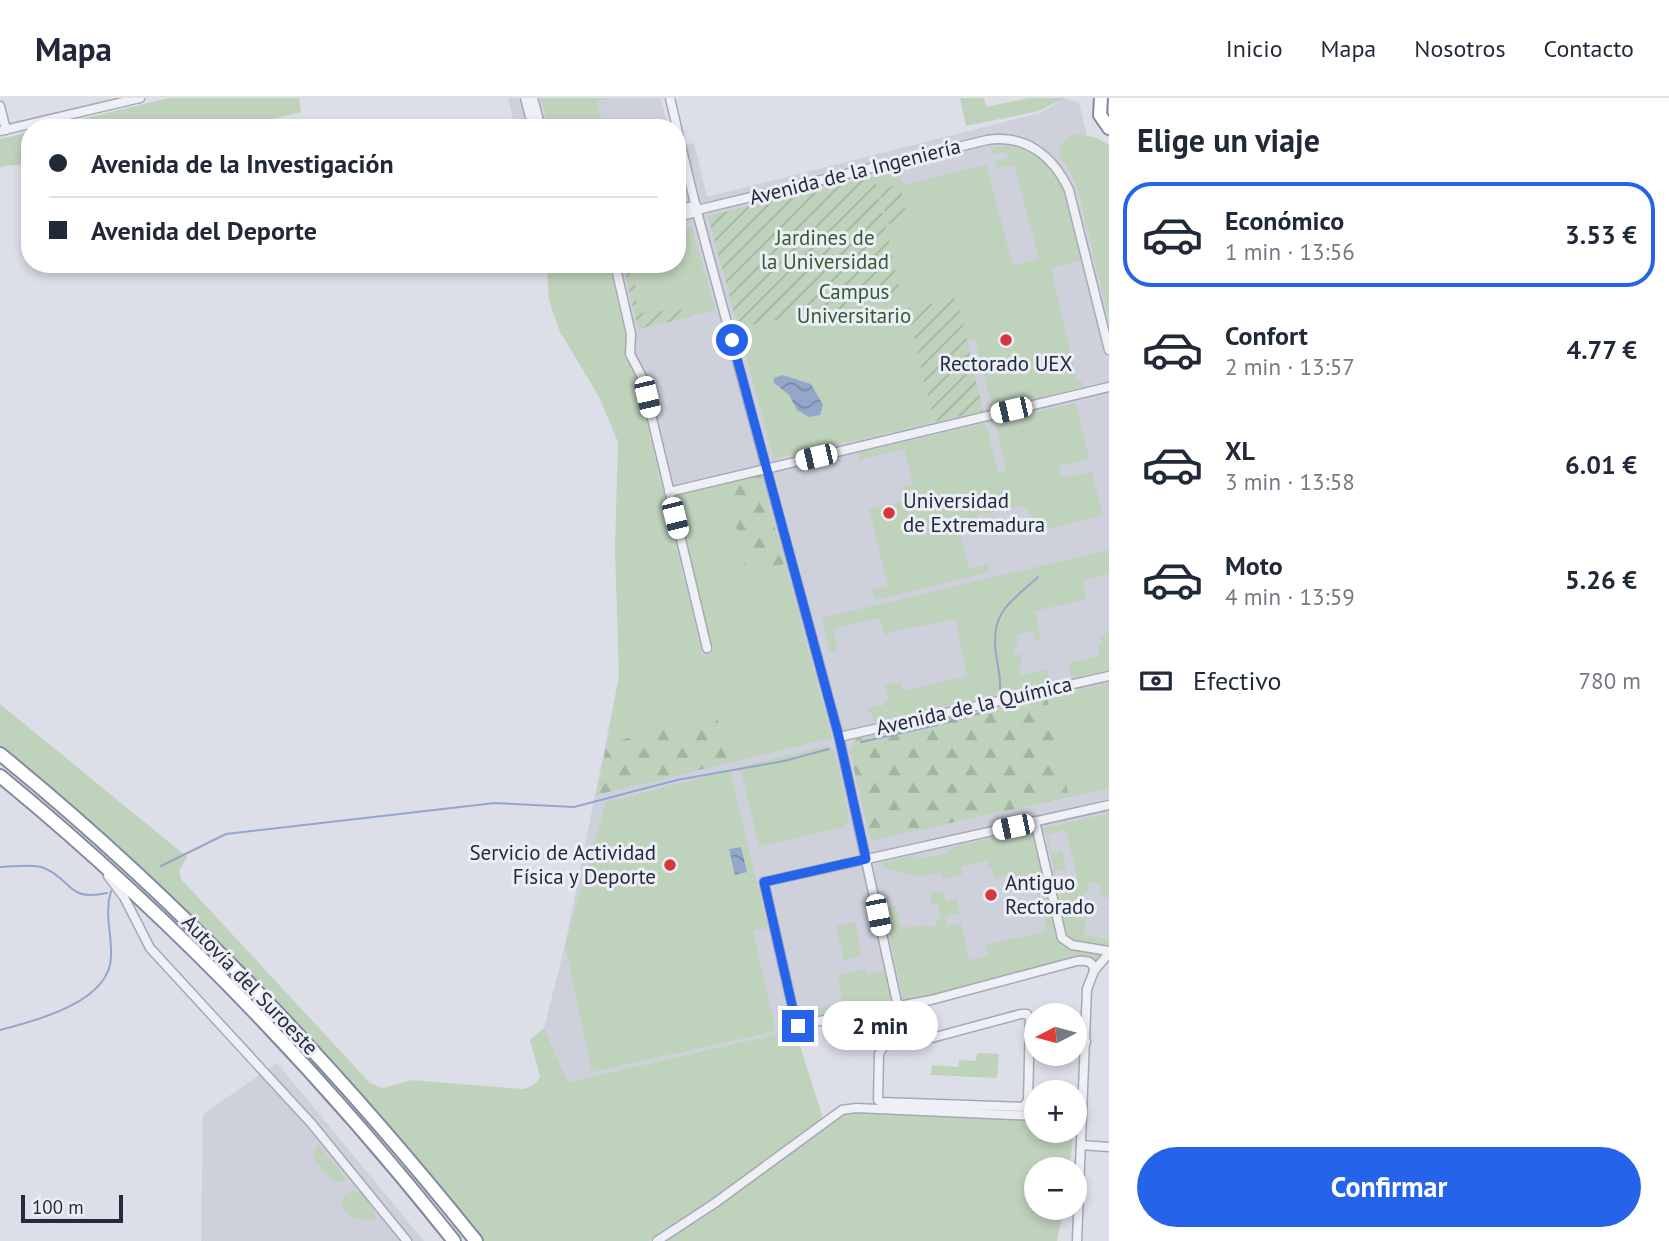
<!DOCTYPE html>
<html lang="es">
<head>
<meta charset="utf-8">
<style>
  body { margin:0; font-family:"PT Sans",sans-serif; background:#f6f6f7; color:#1f2937; height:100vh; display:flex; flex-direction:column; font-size:26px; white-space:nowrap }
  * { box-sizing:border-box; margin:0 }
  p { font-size:23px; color:#747a83 }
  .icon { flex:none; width:38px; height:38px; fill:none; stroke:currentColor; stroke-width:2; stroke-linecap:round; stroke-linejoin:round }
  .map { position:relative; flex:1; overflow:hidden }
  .side { display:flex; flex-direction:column; background:#fff; width:560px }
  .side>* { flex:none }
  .guide { position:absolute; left:21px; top:21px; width:665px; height:154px; border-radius:28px; box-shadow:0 4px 10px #0003; display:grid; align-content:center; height:154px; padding:0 28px; background:#fff }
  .needle { width:46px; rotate:264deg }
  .tools { position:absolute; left:1024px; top:905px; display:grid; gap:14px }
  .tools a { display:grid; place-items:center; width:63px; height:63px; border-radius:50%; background:#fff; box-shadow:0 4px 10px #0003; font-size:35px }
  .scale { position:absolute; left:21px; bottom:18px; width:102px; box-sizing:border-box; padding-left:7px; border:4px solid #252b3e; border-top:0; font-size:19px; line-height:24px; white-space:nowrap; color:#252b3e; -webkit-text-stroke:5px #ebeef5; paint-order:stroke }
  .end { position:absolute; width:32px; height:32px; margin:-16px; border:9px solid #2563eb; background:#fff; box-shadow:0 0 0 4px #fff }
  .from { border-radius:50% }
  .bubble { position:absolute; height:49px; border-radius:24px; background:#fff; box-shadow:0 4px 10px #0003; font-size:23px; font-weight:600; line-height:49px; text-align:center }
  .car { position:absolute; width:21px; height:42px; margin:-21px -10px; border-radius:9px; box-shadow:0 0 5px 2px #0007; background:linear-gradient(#fff 24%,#345 0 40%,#fff 0 76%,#345 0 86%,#fff 0) }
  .guide b { display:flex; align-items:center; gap:24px; height:66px; font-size:26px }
  .guide b+b { border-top:2px solid #e0e1e3 }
  .guide i { width:18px; height:18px; background:#1f2937 }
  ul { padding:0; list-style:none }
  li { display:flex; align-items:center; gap:21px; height:105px; margin:0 14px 10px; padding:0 14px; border:4px solid transparent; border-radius:28px }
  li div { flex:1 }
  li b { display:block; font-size:26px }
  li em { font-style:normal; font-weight:600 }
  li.on { border-color:#2563eb }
  li>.icon { width:63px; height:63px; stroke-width:1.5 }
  h2 { padding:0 28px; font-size:32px; line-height:84px }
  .pay { display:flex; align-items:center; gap:18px; height:77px; padding:0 28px; font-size:26px }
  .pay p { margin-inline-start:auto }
  .primary-button { display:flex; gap:14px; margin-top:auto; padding:14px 28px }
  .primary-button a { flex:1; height:80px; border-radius:42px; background:#2563eb; color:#fff; font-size:28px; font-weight:600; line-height:80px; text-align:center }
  header { display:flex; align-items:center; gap:42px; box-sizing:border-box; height:98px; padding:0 35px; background:#fff; border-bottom:2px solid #e0e1e3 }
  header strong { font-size:33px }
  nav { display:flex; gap:38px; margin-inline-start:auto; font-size:24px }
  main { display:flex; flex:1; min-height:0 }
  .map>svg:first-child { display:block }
  .built { fill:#ced1dc }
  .green { fill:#bfd2bc; fill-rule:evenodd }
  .forest { fill:url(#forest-firs) }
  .garden { fill:url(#garden-furrows) }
  .water { fill:url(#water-waves) }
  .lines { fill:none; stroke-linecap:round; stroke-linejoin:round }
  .stream { stroke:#94a7cb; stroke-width:2 }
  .minor-casing { stroke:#a5a9b4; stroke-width:11 }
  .highway-casing { stroke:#828a9f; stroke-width:16 }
  .minor { stroke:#eff0f5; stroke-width:8 }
  .highway { stroke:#fff; stroke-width:12 }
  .route { stroke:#2563eb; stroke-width:9 }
  .poi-dot { fill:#d7363a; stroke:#ebeef5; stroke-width:2.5 }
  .labels { text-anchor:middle; stroke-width:6; stroke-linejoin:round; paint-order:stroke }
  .street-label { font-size:21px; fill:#252b3e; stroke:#ebeef5 }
  .park-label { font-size:21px; fill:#345b31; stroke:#ebeef5 }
  .poi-label { font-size:21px; fill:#252b3e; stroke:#ebeef5; text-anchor:start }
</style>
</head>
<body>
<header>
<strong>Mapa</strong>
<nav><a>Inicio</a><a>Mapa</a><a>Nosotros</a><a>Contacto</a></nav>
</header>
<main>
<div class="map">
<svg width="1109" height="1143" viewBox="0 0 1109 1143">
  <defs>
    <pattern id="forest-firs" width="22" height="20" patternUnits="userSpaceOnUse" patternTransform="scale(1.75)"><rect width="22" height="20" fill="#bfd2bc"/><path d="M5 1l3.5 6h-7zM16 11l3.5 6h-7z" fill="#a4b4a3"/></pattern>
    <pattern id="garden-furrows" width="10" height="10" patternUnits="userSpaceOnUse" patternTransform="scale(1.75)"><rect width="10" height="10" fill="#bfd2bc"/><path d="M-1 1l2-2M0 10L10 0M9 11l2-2" fill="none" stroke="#a4b4a3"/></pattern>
    <pattern id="water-waves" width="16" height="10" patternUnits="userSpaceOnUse" patternTransform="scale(1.75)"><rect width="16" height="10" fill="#94a7cb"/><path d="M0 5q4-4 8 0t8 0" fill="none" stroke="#7988a6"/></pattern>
  </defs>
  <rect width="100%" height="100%" fill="#dcdfe7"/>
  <path class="built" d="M508 0H661L668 30H515Z
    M1065 0 1079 5 1087 37 1109 47V861L1091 868 1085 865 1076 866 929 906 795 932 568 984 544 930 565 847 619 578 703 560 635 275 625 258 626 239 609 166H677V49L694 45 707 99 1040 15Z
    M277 965 424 1143H201L203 1016Z"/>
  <path class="green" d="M169 0H299L301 14 236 30H45Z
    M541 0H609L597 3 604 30H548Z
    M960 0H984L986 9 1029 0H1065L1039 13 966 28Z
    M30 34V65L0 69V41Z
    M1078 36 1097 40 1109 47V221L1076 85 1060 57V48L1066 40Z
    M1004 48C1066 52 1071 114 1084 161L1051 170 1077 283H1082V289L992 311 975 241 967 243 983 313 774 361 708 118 899 73 903 87 986 67 1013 167 1039 161 1014 67 998 70 995 68V63L1008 60 1006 53 993 56 991 50Z
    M692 129 715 212 638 231 623 166H677V132Z
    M547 166H609L626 239 625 258 635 275 702 555 712 552 674 398 761 376 832 640 728 665 717 620 607 645 619 578 615 452 618 344 598 297 559 232 549 202Z
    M1076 305 1089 361 1059 368 1061 380 1092 374 1103 417 1037 433 1032 420 1023 407 977 418 978 425 959 430 969 471 989 466 990 474 874 502 872 492 888 488 869 411 906 402 903 389 913 386 904 351 859 362 858 355 986 325 998 374 1006 372 995 323Z
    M1109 452V476L1082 483 1086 501 1035 513 1041 542 1035 543 1033 533 1016 537 1018 547 1013 549 1015 557 1020 556 1022 567 1018 569 1020 577 1047 571 1050 585 875 624 867 609 883 608V605L889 601 884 587 900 584 903 593 967 578 955 521 890 534 885 538 880 520 833 531 838 552 830 554 822 520Z
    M1109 534V572L1072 580 1068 565 1100 558 1097 547 1102 545 1100 538Z
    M1109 585V690L873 742 870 740 850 653 856 641Z
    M0 606 187 759 179 773 181 781 370 985 383 990 412 982 523 991C532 989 536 986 540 978L530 942 544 930 568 984 795 932 822 1017 821 1021 720 1097 649 1143H484C342 961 178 796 0 648Z
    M826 648 835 653 849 721 844 729 759 748 740 669Z
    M730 673 768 830 753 833 776 933 592 974 565 847 606 704Z
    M1109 715V800L1100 798 1102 786 1089 784 1087 796H1084L1081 815 1087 816 1084 837 1109 841V850C1060 843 1067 848 1055 800H1061L1059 792 1046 735 1041 736 1040 731ZM1066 732 1079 788 1060 792 1056 774 1066 771 1062 753 1052 755 1048 736Z
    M1033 731 1060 845 1065 849 1098 854 1102 857 1101 861 904 904 883 810 896 808 901 830 930 827 931 830 936 828V822L941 821 938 805 932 806 930 796 943 793 946 803 957 801 960 815 945 818 947 828 961 825 969 862 988 858 985 847 1047 833 1041 802H1038L1034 783 1014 787 1011 777 995 781 993 770 989 771 987 763 961 769 962 777 943 781 941 774 918 779 883 770 882 765 910 758 924 760 944 756 956 748Z
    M855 824 862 858 844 862 836 828Z
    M865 871 867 877 885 873 892 906 804 924 797 915 843 905 838 877Z
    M977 955 999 956 997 980 931 977 932 967 958 969 959 962 976 963Z
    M859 1013 1036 1022V1032L1074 1033 1069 1071H1036V1110H1064L1057 1143H662L842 1016Z
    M318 1046 346 1081 340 1084 332 1082 313 1061Z
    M353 1093C369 1095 373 1109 376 1123 360 1122 347 1122 341 1105L345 1096Z"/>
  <path class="forest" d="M761 376 784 466 747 475 726 385Z
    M1047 599 1069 699 873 742 870 740 850 653 856 641Z
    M717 620 728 665 596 697 607 645Z"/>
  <path class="garden" d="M874 78 902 200 738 229 708 118Z
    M900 87 908 122 888 126 879 91Z
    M623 166H633L638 215 689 211 690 219 638 231Z
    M957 200 983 313 934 324 907 211Z"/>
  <path class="water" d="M783 277 811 286 823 307 820 317 809 319 797 312 789 297 774 285V280Z
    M741 749 747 774 735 777 729 751Z"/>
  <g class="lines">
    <path class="stream" d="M1000 594C1001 580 998 569 996 556 990 514 1010 505 1038 479
      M945 625 988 613
      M861 644 937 627
      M161 768 226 736 495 705 574 709 677 682 784 663 829 651
      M0 769C12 769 33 765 44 770 73 782 67 804 107 795
      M0 932C35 923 111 904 111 858 112 835 104 816 111 793"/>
    <g class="minor-casing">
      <path id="minor" d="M525 0 533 30
        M533 0 541 30
        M670 0 677 30
        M0 8 6 32
        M677 31 697 114 839 639 898 909
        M0 33 140 0
        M677 112 696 107
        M697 112 987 42C1026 36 1053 58 1069 92L1109 252
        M677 119 697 114
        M615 166 631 236 630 256 642 279 707 550
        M669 394 1109 289
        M839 639 1109 578
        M1035 723 1062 840 1072 847 1109 853
        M108 778 124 799 150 850 311 1025 407 1143
        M1094 873C1094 863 1086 862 1077 863L931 902 798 927 794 916 764 784 1109 707
        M1021 916H1027L1030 921 1028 1003 1023 1009 881 1004 878 1002 879 956 884 947 913 945Z
        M1074 943 1086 944
        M1081 1047 1109 1049
        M657 1143 715 1105 842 1012 856 1010 1036 1018
        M1077 1143 1087 891 1094 873 1109 855"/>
    </g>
    <g class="highway-casing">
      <path id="highway" d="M1101 0 1100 17 1109 30
        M0 656C177 800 333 965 476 1143
        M0 678C168 816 319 973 454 1143"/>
    </g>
    <use href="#minor" class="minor"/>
    <use href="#highway" class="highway"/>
  </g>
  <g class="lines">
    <path class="route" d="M732 242 839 639 866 761 764 784 794 916 798 928"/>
  </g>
  <g class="poi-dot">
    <circle cx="1006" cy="242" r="7"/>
    <circle cx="889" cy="415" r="7"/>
    <circle cx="670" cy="767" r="7"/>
    <circle cx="991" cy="797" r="7"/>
  </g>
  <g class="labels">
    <g class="street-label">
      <text transform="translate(855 74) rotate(-14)" y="7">Avenida de la Ingeniería</text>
      <text transform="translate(974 608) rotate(-13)" y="7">Avenida de la Química</text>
      <text transform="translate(250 887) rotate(46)" y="7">Autovía del Suroeste</text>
    </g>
    <g class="park-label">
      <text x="825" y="147">Jardines de<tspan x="825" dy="24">la Universidad</tspan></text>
      <text x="854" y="201">Campus<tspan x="854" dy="24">Universitario</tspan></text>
    </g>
    <g class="poi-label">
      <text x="1006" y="273" text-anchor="middle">Rectorado UEX</text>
      <text x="903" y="410">Universidad<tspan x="903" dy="24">de Extremadura</tspan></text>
      <text x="656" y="762" text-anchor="end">Servicio de Actividad<tspan x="656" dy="24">Física y Deporte</tspan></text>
      <text x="1005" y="792">Antiguo<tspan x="1005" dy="24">Rectorado</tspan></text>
    </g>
  </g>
</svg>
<div class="tools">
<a><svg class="needle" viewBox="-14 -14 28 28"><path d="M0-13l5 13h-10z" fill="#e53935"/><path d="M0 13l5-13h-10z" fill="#747a83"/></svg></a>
<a>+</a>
<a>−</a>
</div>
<div class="scale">100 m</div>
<i class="end from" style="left:732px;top:242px"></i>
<i class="end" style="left:798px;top:928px"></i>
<div class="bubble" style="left:822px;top:903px;width:116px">2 min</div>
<i class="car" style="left:647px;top:299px;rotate:167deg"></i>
<i class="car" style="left:1011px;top:312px;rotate:257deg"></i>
<i class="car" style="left:816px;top:359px;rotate:257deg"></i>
<i class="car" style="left:675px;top:420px;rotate:166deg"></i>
<i class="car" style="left:1013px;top:729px;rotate:258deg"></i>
<i class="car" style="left:878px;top:817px;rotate:169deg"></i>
<div class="guide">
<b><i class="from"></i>Avenida de la Investigación</b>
<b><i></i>Avenida del Deporte</b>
</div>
</div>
<section class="side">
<h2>Elige un viaje</h2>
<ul>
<li class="on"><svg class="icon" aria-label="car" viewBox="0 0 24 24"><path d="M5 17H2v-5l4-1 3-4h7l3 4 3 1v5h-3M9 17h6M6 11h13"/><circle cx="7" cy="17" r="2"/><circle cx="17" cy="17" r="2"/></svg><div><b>Económico</b><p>1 min · 13:56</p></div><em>3.53 €</em></li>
<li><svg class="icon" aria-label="car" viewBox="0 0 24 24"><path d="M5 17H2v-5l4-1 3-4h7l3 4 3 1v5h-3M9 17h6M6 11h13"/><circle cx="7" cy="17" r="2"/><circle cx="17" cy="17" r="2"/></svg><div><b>Confort</b><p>2 min · 13:57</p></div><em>4.77 €</em></li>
<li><svg class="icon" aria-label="car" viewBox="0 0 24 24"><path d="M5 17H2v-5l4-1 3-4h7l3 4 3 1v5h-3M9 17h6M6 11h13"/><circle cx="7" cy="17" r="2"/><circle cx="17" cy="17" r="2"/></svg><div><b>XL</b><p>3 min · 13:58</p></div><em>6.01 €</em></li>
<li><svg class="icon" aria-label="car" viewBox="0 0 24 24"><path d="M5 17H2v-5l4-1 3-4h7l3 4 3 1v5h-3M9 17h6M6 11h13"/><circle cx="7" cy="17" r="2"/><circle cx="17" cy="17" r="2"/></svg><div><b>Moto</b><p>4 min · 13:59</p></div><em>5.26 €</em></li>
</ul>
<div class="pay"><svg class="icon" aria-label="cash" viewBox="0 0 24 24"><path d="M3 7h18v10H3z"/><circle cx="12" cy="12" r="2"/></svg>Efectivo<p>780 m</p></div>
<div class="primary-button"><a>Confirmar</a></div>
</section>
</main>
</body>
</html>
